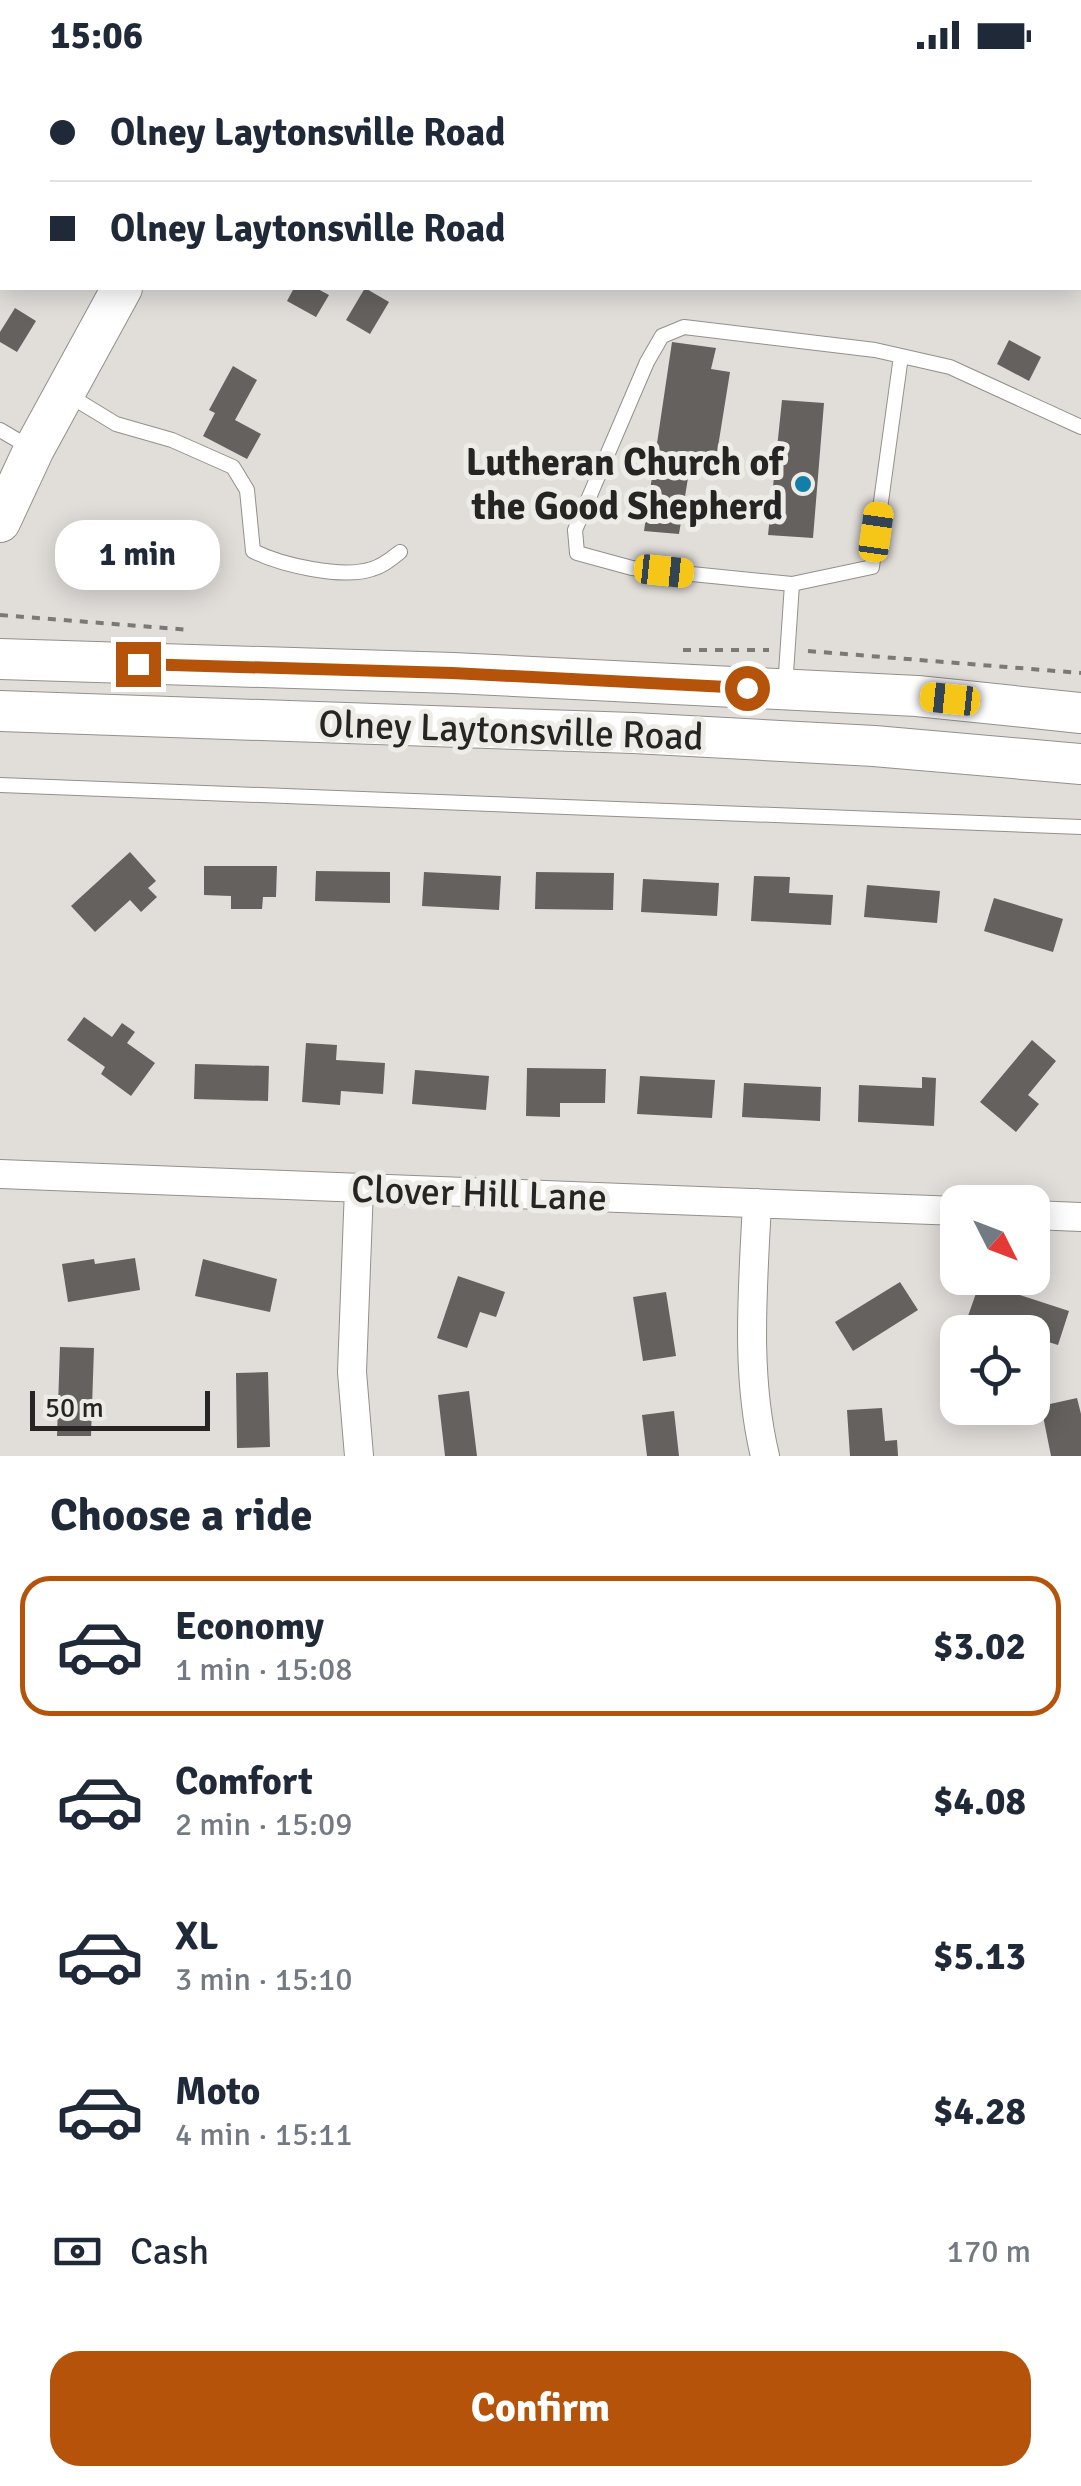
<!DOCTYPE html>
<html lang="en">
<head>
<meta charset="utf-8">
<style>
  body { margin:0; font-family:Signika,sans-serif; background:#f6f6f7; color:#1f2937; height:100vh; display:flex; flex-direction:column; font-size:38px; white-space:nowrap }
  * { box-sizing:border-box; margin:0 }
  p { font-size:32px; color:#747a83 }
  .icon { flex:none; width:55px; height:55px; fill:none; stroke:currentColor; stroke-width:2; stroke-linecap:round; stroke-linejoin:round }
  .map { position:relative; height:1386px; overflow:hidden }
  .side { display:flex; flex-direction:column; background:#fff; flex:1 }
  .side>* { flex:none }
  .top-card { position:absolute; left:0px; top:0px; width:1082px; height:220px; box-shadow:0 5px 25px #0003; display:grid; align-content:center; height:220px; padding:0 50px; background:#fff }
  .needle { width:65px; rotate:132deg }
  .controls { position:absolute; left:940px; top:1115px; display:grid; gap:20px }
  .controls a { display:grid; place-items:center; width:110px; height:110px; border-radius:20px; background:#fff; box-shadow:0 5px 25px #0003; font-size:50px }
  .scale { position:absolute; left:30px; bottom:25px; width:180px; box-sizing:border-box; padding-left:10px; border:5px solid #262524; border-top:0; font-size:28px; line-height:35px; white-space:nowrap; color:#262524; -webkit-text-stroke:8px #eeece7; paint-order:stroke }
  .end { position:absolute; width:45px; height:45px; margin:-22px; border:12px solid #b45309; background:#fff; box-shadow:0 0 0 5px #fff }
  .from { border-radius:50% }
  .bubble { position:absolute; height:70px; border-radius:30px; background:#fff; box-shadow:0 5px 25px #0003; font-size:32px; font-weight:700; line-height:70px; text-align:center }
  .car { position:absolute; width:30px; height:60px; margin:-30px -15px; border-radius:12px; box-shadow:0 0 8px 2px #0007; background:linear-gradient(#f5c518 24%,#345 0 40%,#f5c518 0 76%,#345 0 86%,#f5c518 0) }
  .top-card b { display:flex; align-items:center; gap:35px; height:95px; font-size:38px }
  .top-card b+b { border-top:2px solid #e0e1e3 }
  .top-card i { width:25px; height:25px; background:#1f2937 }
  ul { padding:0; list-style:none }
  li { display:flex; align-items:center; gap:30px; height:140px; margin:0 20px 15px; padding:0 30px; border:5px solid transparent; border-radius:30px }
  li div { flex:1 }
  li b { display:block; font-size:38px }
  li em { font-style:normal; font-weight:700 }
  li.on { border-color:#b45309 }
  li>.icon { width:90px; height:90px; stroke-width:1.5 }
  h2 { padding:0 50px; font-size:45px; line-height:120px }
  .pay { display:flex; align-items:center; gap:25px; height:110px; padding:0 50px; font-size:38px }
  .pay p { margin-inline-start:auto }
  .cta { display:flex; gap:20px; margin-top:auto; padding:20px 50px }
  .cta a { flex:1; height:115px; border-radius:30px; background:#b45309; color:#fff; font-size:40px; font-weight:700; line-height:115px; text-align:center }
  .status { display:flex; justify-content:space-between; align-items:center; height:70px; padding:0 50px; background:#fff; direction:ltr }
  .status svg { height:28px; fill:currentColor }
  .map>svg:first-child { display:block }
  .building { fill:#64615e }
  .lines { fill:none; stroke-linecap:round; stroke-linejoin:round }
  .lane-casing { stroke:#93908c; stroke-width:16 }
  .street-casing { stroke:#93908c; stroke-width:30 }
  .secondary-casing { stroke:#93908c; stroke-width:42 }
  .path { stroke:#7a7976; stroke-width:4; stroke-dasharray:8 8; stroke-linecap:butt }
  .lane { stroke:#fff; stroke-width:14 }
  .street { stroke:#fff; stroke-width:28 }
  .secondary { stroke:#fff; stroke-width:40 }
  .route { stroke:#b45309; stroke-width:12 }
  .poi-dot { fill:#117fa8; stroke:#eeece7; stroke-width:4 }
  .labels { text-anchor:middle; stroke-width:10; stroke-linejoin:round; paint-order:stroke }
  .poi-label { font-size:38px; font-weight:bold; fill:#262524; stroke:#eeece7; text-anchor:end }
  .street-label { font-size:38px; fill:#262524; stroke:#eeece7 }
</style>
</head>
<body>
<div class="status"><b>15:06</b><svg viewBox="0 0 49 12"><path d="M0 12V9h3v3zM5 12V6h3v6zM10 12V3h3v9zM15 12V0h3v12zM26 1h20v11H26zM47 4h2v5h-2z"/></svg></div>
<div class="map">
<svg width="1081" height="1386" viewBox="0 0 1081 1386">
  <rect width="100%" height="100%" fill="#e1deda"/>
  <path class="building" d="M294 218H316L329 225 316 247 287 231Z
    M365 218 389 232 370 264 346 250Z
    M15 238 36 251 17 282 0 272V262Z
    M1009 270 1041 287 1029 311 997 294Z
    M672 272 716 278 711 299 730 302 717 383H692L679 464 644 461Z
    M233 296 257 310 235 350 261 364 247 389 203 366 215 343 209 340Z
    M782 330 824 333 813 468 768 465Z
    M130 782 156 811 148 818 157 827 141 842 130 830 95 862 71 836Z
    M204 796H277L276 827H263L262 839H231V826L204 825Z
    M316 801 390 802V833L315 831Z
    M424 802 501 806 499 840 422 836Z
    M536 802 614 803 613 840 535 839Z
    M754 806 790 807 789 823 833 825 831 855 751 851Z
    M643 809 719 813 717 846 641 842Z
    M867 815 940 821 937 853 864 847Z
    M994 828 1063 849 1053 882 984 861Z
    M84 947 112 967 122 953 135 962 127 973 155 993 131 1026 101 1004 105 997 67 970Z
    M1032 970 1056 991 1028 1025 1039 1034 1016 1062 980 1032Z
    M306 973 337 975 336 990 385 993 383 1024 341 1021 340 1035 302 1032Z
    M195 994 269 996 268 1031 194 1029Z
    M527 998 606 999 605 1033H560V1047L526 1046Z
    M415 1000 489 1006 486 1040 412 1034Z
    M640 1006 715 1010 712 1048 637 1044Z
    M922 1007 936 1008 934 1056 858 1052 859 1015 922 1018Z
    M744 1013 821 1017 820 1051 742 1047Z
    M135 1188 140 1220 68 1232 62 1194 94 1189 95 1194Z
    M203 1189 277 1209 270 1242 195 1226Z
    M458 1206 505 1222 496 1247 480 1242 467 1278 437 1268Z
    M900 1212 918 1240 853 1281 835 1252Z
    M980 1212 1069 1241 1058 1275 1032 1267V1262H1019L968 1246Z
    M666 1222 676 1286 643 1291 633 1227Z
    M60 1277 94 1278 91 1366H57Z
    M268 1302 270 1377 237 1378 236 1303Z
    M469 1321 477 1386H445L438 1325Z
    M1077 1328 1081 1344V1386H1051L1041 1336Z
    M882 1338 885 1371 897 1370 898 1386H850L847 1340Z
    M674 1341 679 1386H647L642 1345Z"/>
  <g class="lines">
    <g class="lane-casing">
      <path id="lane" d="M70 326 116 354 172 370 233 397 247 420 253 481C281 495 342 509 372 499 383 496 391 489 400 482
        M0 360 29 377
        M792 514 872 497 901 286
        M785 618 792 514 632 498 577 483 575 460 647 292 662 266 684 257 875 280 950 297 1081 357
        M0 715 1081 757"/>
    </g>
    <g class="street-casing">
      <path id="street" d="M0 1104 958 1141
        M757 1133C753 1217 745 1303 765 1386
        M1032 1145 1081 1147
        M359 1386 352 1302 359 1118"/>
    </g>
    <g class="secondary-casing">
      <path id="secondary" d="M245 2 246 0
        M0 452 34 379 122 218
        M0 589 453 603 917 626 1081 643
        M0 641 633 663 874 676 1081 694"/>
    </g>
    <path class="path" d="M0 545 190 560
      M683 580H769
      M808 581 1081 603"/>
    <use href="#lane" class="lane"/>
    <use href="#street" class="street"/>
    <use href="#secondary" class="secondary"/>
  </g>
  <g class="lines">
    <path class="route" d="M138 594 452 603 747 618"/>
  </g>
  <circle class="poi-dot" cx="803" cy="414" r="10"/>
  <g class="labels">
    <g class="poi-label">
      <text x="783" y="405">Lutheran Church of<tspan x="783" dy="44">the Good Shepherd</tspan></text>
    </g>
    <g class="street-label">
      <text transform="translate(511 660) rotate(2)" y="13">Olney Laytonsville Road</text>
      <text transform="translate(479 1123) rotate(2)" y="13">Clover Hill Lane</text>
    </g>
  </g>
</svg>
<div class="controls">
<a><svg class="needle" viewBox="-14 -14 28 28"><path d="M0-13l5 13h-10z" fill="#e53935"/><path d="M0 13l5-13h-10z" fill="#747a83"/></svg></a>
<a><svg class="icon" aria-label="locate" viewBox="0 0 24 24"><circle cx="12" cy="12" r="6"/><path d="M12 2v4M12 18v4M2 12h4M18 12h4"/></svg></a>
</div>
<div class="scale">50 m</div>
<i class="end from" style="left:747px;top:618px"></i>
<i class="end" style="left:138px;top:594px"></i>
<div class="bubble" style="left:55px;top:450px;width:165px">1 min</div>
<i class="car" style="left:876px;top:462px;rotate:8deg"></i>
<i class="car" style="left:664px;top:501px;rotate:96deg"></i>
<i class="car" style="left:950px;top:629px;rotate:276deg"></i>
<div class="top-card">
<b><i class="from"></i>Olney Laytonsville Road</b>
<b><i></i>Olney Laytonsville Road</b>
</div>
</div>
<section class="side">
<h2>Choose a ride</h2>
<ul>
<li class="on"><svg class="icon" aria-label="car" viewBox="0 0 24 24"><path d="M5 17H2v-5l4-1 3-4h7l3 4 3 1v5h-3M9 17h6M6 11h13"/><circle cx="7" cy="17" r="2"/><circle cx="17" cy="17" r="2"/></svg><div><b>Economy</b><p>1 min · 15:08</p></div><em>$3.02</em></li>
<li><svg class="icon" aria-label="car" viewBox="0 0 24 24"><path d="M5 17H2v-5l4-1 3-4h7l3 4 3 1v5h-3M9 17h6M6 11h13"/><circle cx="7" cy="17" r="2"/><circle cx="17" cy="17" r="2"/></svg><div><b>Comfort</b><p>2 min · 15:09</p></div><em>$4.08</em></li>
<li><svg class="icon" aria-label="car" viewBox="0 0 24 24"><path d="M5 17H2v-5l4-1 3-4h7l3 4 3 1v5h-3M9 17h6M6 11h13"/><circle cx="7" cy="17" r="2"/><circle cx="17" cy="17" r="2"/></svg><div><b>XL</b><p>3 min · 15:10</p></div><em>$5.13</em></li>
<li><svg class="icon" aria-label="car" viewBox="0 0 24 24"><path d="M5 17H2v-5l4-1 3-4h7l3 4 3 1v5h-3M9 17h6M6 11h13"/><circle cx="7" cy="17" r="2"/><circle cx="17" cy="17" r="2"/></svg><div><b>Moto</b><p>4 min · 15:11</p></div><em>$4.28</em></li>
</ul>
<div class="pay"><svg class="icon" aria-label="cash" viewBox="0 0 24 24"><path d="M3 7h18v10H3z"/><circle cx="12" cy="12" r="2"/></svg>Cash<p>170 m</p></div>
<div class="cta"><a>Confirm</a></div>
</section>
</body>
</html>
